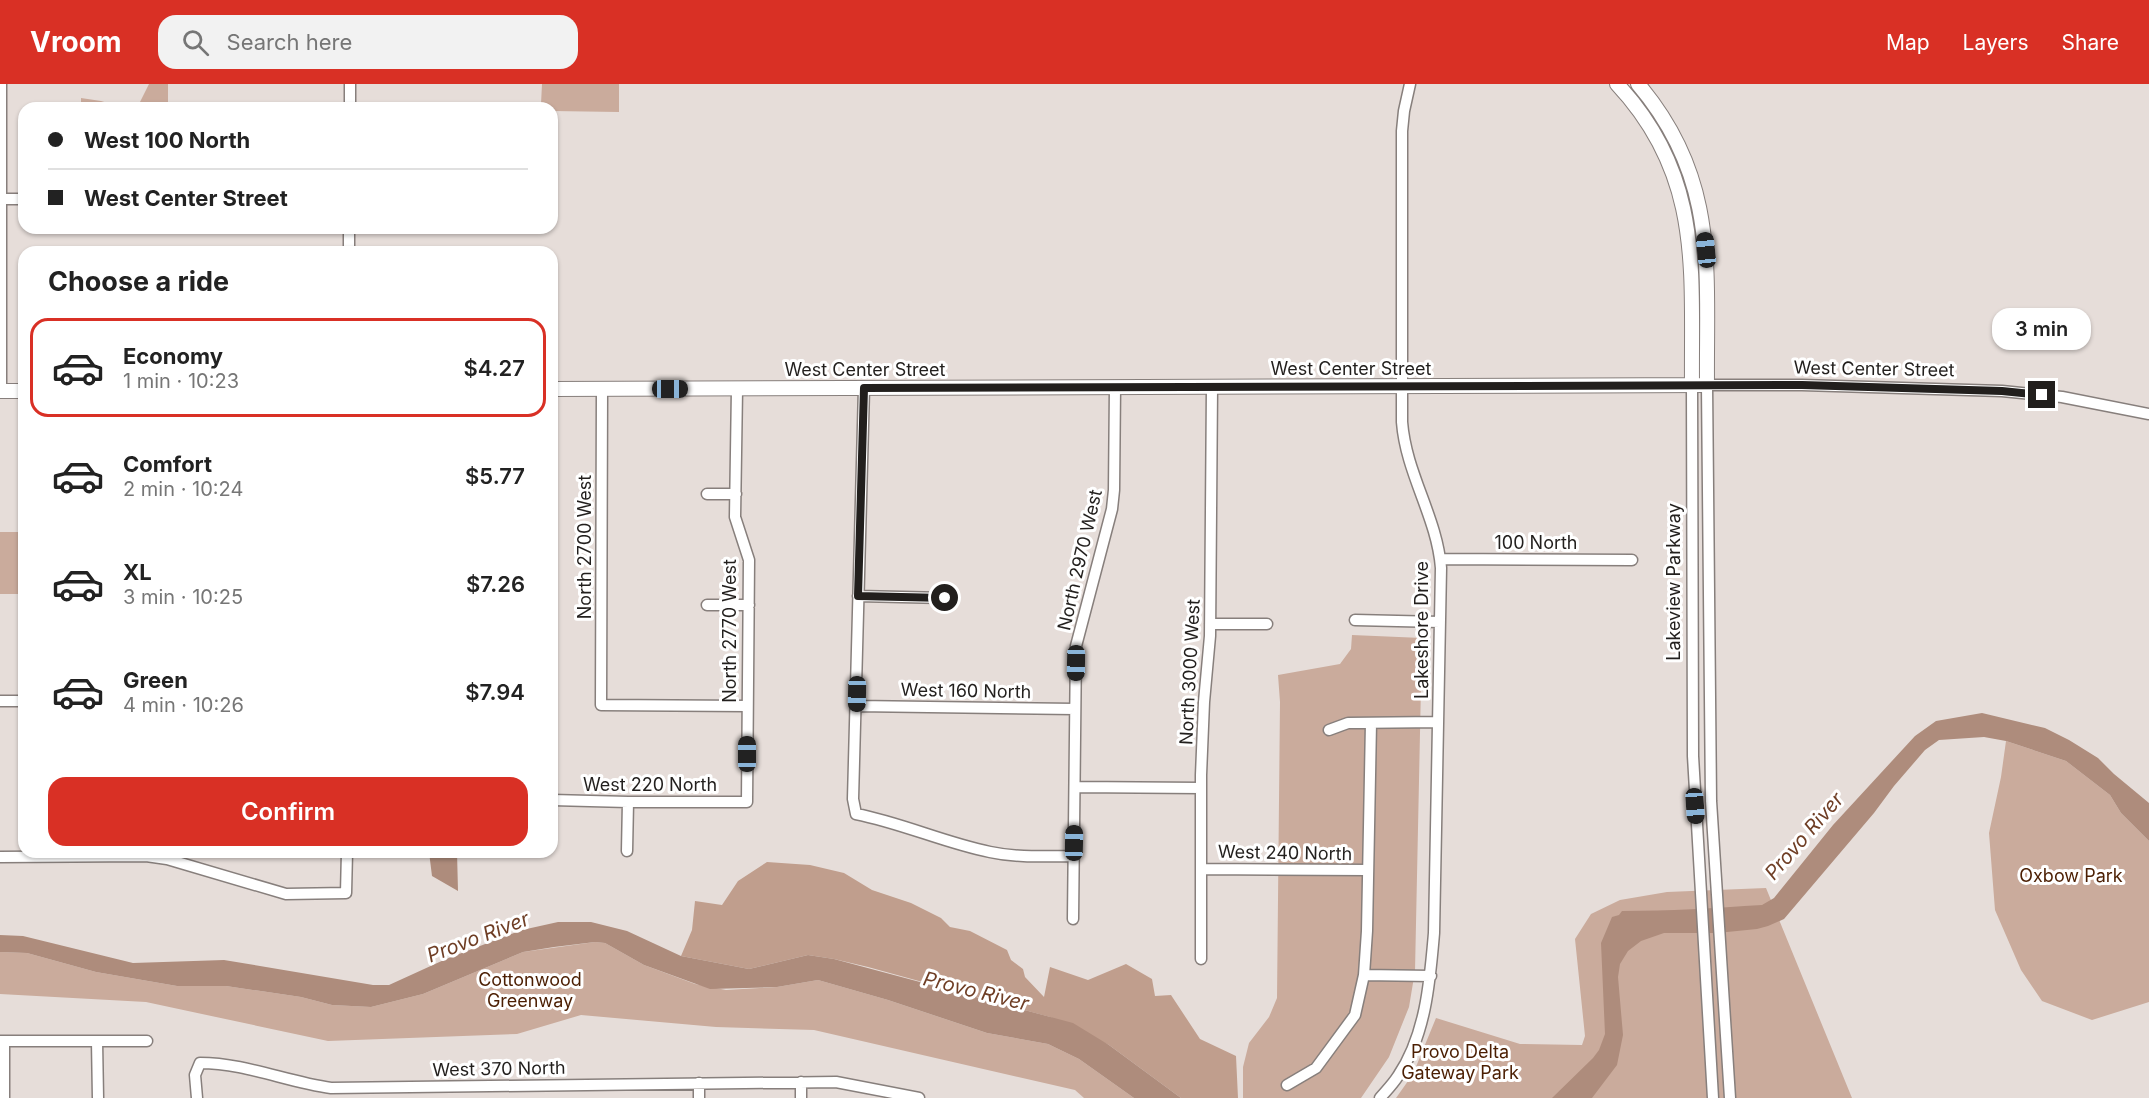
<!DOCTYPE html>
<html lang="en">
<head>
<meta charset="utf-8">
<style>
  body { margin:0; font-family:Inter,sans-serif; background:#f2f2f2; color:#222; height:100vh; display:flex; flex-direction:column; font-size:22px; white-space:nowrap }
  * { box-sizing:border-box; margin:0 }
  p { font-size:20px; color:#767676 }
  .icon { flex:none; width:33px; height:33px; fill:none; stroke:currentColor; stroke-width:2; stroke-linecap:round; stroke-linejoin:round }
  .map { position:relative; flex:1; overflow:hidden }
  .panel { position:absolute; left:18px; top:162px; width:540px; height:612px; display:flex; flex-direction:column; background:#fff; border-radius:18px; box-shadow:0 2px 4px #0004 }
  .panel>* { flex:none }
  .hud { position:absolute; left:18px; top:18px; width:540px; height:132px; border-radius:18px; box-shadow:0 2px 4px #0004; display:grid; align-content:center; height:132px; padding:0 30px; background:#fff }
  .end { position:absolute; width:27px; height:27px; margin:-14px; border:8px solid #221f1d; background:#fff; box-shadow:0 0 0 3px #fff }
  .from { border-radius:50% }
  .bubble { position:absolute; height:42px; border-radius:18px; background:#fff; box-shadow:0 2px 4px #0004; font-size:20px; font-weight:600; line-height:42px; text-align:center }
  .car { position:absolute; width:18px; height:36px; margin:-18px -9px; border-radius:8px; box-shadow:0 0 4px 2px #0007; background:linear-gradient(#222 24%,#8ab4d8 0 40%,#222 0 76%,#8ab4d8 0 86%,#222 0) }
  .hud b { display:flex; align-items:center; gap:21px; height:57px; font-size:22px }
  .hud b+b { border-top:2px solid #e0e0e0 }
  .hud i { width:15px; height:15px; background:#222 }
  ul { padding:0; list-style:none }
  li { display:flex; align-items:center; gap:18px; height:99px; margin:0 12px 9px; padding:0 18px; border:3px solid transparent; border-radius:18px }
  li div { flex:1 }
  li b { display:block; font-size:22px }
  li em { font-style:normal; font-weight:600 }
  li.selected { border-color:#d93025 }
  li>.icon { width:54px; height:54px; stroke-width:1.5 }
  h2 { padding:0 30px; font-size:27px; line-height:72px }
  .action { display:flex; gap:12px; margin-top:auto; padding:12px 30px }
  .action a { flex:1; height:69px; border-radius:18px; background:#d93025; color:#fff; font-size:24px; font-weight:600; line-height:69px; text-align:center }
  header { display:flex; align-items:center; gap:36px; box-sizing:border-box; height:84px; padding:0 30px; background:#d93025; color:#fff }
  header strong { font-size:28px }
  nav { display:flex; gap:33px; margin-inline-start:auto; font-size:21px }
  .search { width:420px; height:54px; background:#f2f2f2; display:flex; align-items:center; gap:15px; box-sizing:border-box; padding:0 21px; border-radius:18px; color:#767676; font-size:22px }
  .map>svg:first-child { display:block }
  .green { fill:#caab9c }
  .forest { fill:#c09e8d }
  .water { fill:#ae8c7c }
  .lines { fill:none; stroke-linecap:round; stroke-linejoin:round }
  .minor-casing { stroke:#877f7c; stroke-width:13 }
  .major-casing { stroke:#877f7c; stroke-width:16 }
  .minor { stroke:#fff; stroke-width:10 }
  .major { stroke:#fff; stroke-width:14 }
  .route { stroke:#221f1d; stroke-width:8 }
  .labels { text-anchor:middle; stroke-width:6; stroke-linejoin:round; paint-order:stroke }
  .street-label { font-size:18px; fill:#221f1d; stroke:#fff }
  .park-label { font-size:18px; fill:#4b1e02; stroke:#fff }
  .water-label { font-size:20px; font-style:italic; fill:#6f3e25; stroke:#fff }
</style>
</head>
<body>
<header>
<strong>Vroom</strong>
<div class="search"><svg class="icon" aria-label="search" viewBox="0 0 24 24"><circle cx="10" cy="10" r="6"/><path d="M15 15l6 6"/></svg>Search here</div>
<nav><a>Map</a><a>Layers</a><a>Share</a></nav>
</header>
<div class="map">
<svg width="2149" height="1014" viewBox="0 0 2149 1014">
  <rect width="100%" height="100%" fill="#e6ddd9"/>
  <path class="green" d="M149 0H168V24H137Z
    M542 0H619V28L552 27V24H360V19L541 20Z
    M81 14 101 17 124 24H81Z
    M0 448H24V510H0Z
    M1352 551 1422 554 1415 887 1409 923 1389 973 1361 1014H1243V983L1249 959 1269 933 1277 914 1280 618 1278 591 1340 580 1351 565Z
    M2006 657 2066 677 2110 711 2121 729 2149 757V918L2092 936 2042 917 2021 886 1995 826 1989 749 2001 693Z
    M1766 804 1852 1014H1396L1413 990 1436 934 1520 960 1582 961 1585 952 1575 855 1591 830 1620 816 1667 808Z
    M595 858 605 859 644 881 695 900 726 906 777 903 818 896 888 916 987 949 1048 960 1079 975 1134 1014H1084L1075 1006 814 946 716 943 581 931 517 950 328 957 146 918 0 910V868L27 869 96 888 177 902H226L301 913 332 921 371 923 423 910 523 868Z"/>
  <path class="forest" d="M767 778 810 781 844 789 872 806 911 819 941 834 950 843 970 847 1007 866 1011 876 1023 885 1025 893 1044 913 1050 883 1088 896 1126 880 1152 895 1155 912 1171 911 1200 955 1236 972 1238 1014H1181L1109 961 1050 933 868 883 834 875 808 871 749 885 681 872 692 846 695 817 722 821 738 797Z"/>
  <path class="water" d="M1982 629 2045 644 2069 656 2098 674 2114 690 2149 719V757L2121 729 2110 711 2066 677 2006 657 1984 653 1939 656 1925 666 1894 702 1874 729 1784 835 1768 842 1757 845 1717 849H1664L1641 857 1628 867 1620 880 1618 893 1623 951 1617 981 1592 1014H1552L1593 974 1599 966 1605 950 1601 859 1612 833 1619 831 1622 827C1669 827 1715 824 1762 821L1774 814 1833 741 1915 652 1936 637Z
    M429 768H457L458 807 432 792Z
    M558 838H591L627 847 681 872 749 885 808 871 834 875 1073 939 1109 961 1181 1014H1134L1079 975 1048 960 987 949 888 916 818 896 777 903 710 905 644 881 605 859 595 858 554 863 523 868 423 910 371 923 332 921 301 913 226 902H177L96 888 27 869 0 868V851L23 852 133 879 224 876 373 901H389L446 875 522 846Z"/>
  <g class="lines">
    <g class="minor-casing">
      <path id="minor" d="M1 0V307
        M350 24V0
        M2 115H24
        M349 168V144
        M1692 301 1693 672 1713 1014
        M864 304 853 715 856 730C902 739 945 759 990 768 1018 774 1046 772 1074 772
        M602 305 601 621 747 622
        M707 410H736
        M1440 475 1632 476
        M858 512 945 514
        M707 521H749
        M1355 536 1440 538
        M1210 540H1267
        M0 617H24
        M857 622 1075 625
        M1329 646 1348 639 1438 638
        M1075 703 1201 704
        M552 716 628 718H747L749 476 735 433 737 305
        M627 767 628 718
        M0 773 146 772 167 775 286 810 346 809 347 768
        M1202 785 1368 786
        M1073 835 1076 562 1112 425 1114 406 1115 303
        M1201 875V691L1204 618 1210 552 1212 303
        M1364 891 1431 892
        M0 957H147
        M4 957V1014
        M97 957 98 1014
        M1287 1001 1316 984 1355 931 1364 891 1367 847 1371 639
        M197 1014 195 991 200 979C245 979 287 998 331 1004L836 998 919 1014
        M699 1014V999
        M801 1014V998
        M1380 1014C1386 1007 1393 1000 1398 992 1426 951 1430 896 1434 849L1441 484C1437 433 1406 390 1402 338V47L1404 27 1410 0
        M1730 1014 1711 717 1707 301H1802L2002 307 2062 313 2149 330"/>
    </g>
    <g class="major-casing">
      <path id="major" d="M1617 0C1703 92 1691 186 1692 301
        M552 305 1707 301C1706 186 1719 95 1638 0
        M0 307H24"/>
    </g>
    <use href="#minor" class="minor"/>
    <use href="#major" class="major"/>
  </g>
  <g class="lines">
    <path class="route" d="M945 514 858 512 864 304 1802 301 2002 307 2042 311"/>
  </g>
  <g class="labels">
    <g class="street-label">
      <text x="1351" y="291">West Center Street</text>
      <text transform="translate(1874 285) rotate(1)" y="6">West Center Street</text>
      <text x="865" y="292">West Center Street</text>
      <text x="1536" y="465">100 North</text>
      <text transform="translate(585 463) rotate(-90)" y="6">North 2700 West</text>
      <text transform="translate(1080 476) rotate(-77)" y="6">North 2970 West</text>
      <text transform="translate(1674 498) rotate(-90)" y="6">Lakeview Parkway</text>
      <text transform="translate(1422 546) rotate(-90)" y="6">Lakeshore Drive</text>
      <text transform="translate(730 547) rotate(-90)" y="6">North 2770 West</text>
      <text transform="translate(1190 588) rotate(-87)" y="6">North 3000 West</text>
      <text transform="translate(966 607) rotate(1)" y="6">West 160 North</text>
      <text x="650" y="707">West 220 North</text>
      <text transform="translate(1285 769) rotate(1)" y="6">West 240 North</text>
      <text transform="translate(499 985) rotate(-1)" y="6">West 370 North</text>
    </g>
    <g class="park-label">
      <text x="2071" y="798">Oxbow Park</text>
      <text x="530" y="902">Cottonwood<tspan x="530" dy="21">Greenway</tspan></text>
      <text x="1460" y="974">Provo Delta<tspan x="1460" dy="21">Gateway Park</tspan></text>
    </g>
    <g class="water-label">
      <text transform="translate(1804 752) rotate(-49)" y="7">Provo River</text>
      <text transform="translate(478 853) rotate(-21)" y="7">Provo River</text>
      <text transform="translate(976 907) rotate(14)" y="7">Provo River</text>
    </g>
  </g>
</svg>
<i class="end from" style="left:945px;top:514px"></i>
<i class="end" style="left:2042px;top:311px"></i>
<div class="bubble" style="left:1992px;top:224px;width:99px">3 min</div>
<i class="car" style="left:1706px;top:166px;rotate:354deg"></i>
<i class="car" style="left:670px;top:305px;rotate:90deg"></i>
<i class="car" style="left:1076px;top:579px;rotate:181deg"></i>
<i class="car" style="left:857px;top:610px;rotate:181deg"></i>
<i class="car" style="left:747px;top:670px;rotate:0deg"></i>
<i class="car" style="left:1695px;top:722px;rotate:176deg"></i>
<i class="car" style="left:1074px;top:759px;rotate:1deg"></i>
<div class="hud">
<b><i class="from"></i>West 100 North</b>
<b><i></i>West Center Street</b>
</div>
<section class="panel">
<h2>Choose a ride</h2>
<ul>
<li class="selected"><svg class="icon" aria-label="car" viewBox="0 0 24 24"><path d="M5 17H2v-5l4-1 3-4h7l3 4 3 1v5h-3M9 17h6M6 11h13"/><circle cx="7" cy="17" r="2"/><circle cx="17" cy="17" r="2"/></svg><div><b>Economy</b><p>1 min · 10:23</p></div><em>$4.27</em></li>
<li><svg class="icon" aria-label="car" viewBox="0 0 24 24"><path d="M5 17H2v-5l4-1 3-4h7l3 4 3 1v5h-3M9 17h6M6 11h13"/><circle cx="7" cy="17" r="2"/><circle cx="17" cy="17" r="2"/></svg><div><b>Comfort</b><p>2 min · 10:24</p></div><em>$5.77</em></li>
<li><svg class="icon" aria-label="car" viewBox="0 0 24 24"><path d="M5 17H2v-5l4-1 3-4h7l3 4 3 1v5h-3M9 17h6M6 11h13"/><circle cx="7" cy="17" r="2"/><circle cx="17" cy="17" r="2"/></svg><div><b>XL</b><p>3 min · 10:25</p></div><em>$7.26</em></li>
<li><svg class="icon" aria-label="car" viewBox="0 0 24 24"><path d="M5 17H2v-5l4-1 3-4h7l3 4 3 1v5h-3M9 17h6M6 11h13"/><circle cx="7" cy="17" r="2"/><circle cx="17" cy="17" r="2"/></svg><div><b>Green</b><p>4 min · 10:26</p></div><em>$7.94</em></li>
</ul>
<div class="action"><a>Confirm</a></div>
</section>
</div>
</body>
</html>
